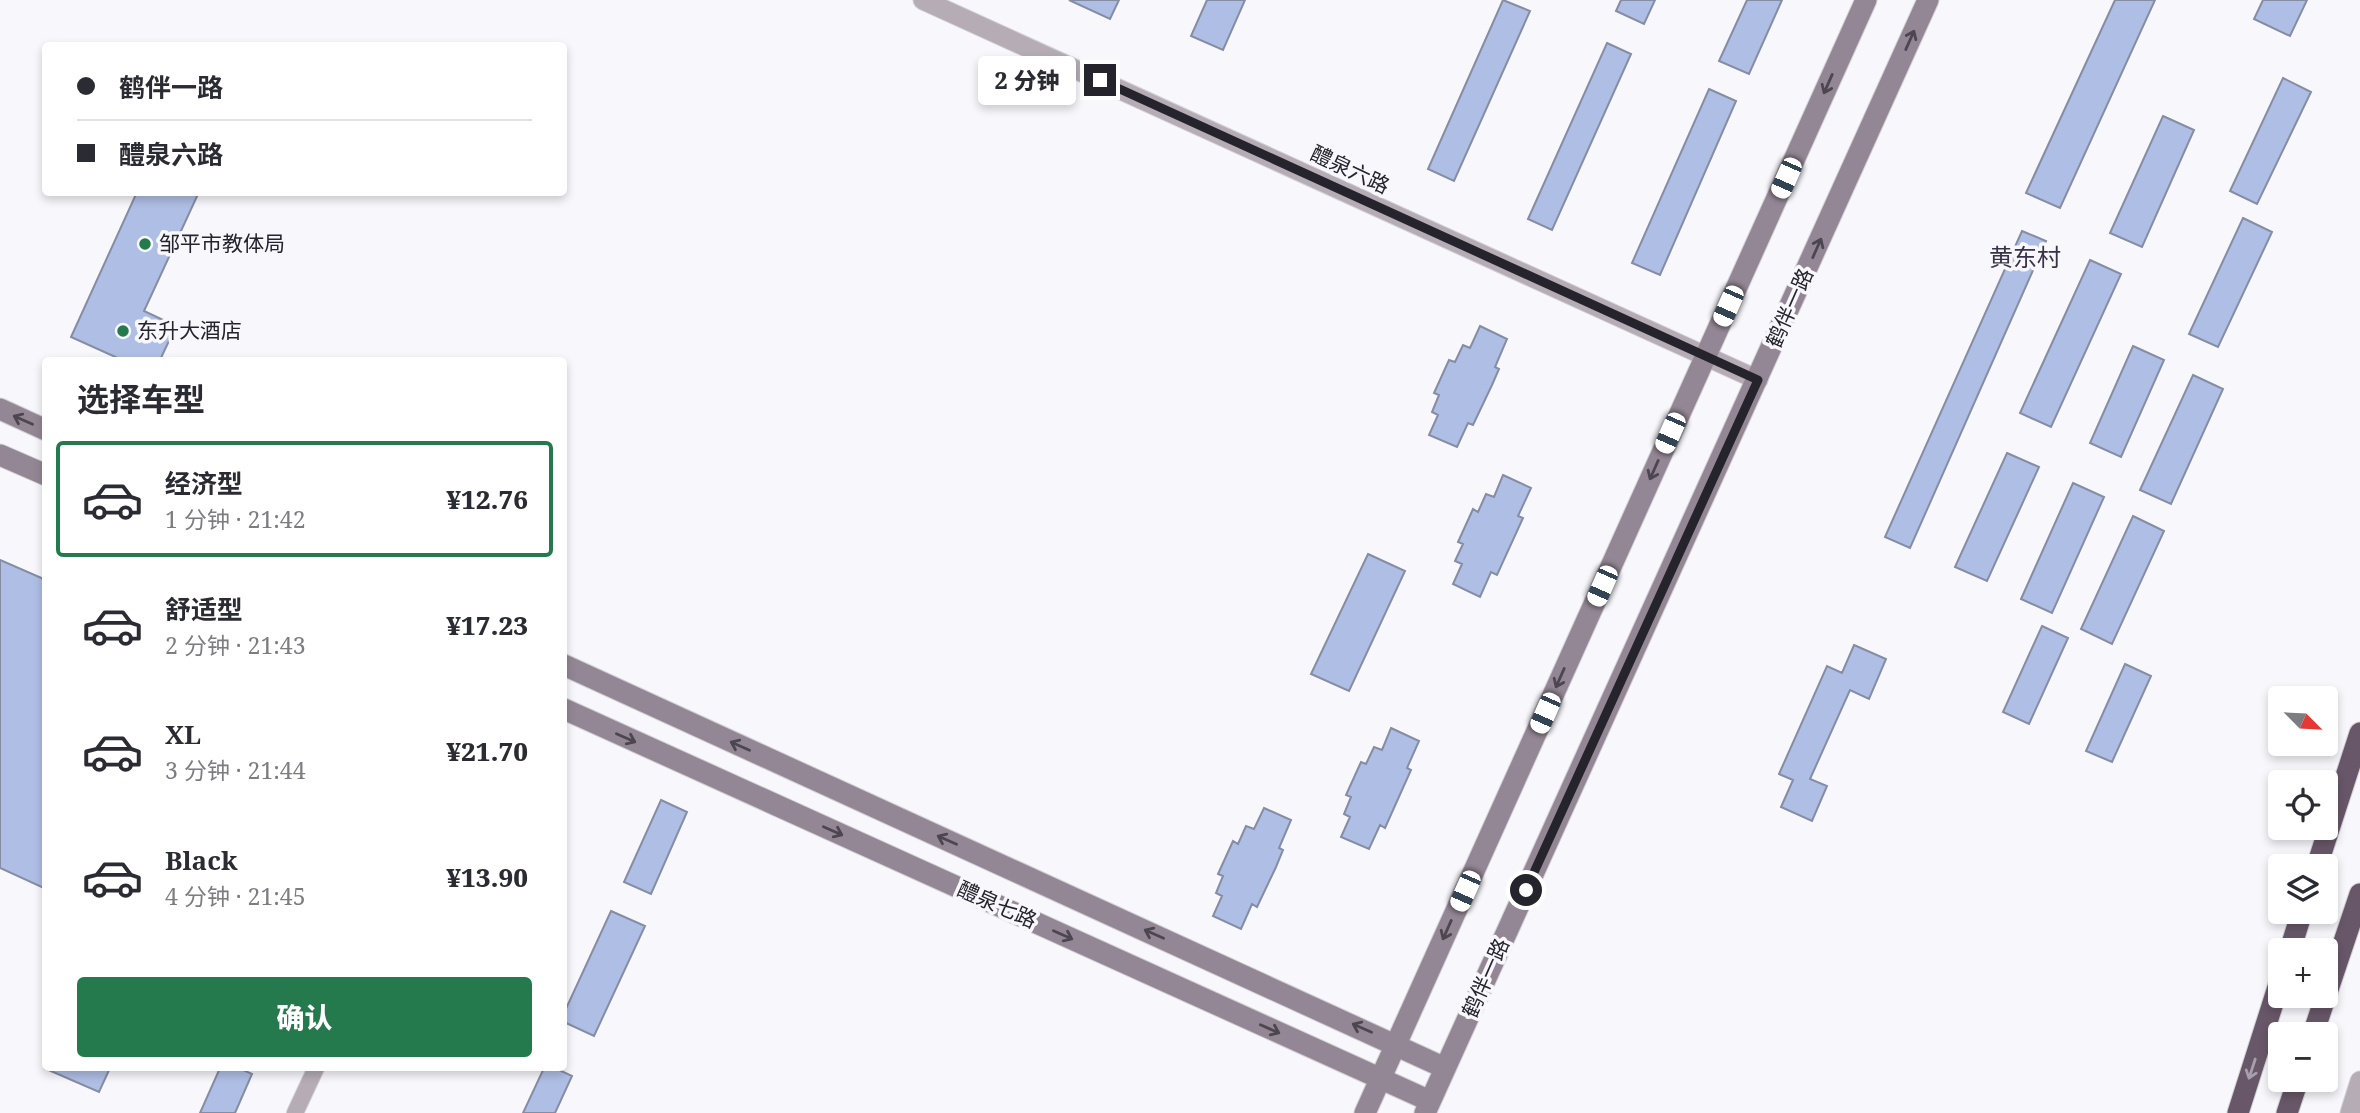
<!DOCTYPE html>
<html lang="zh">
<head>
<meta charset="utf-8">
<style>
  body { margin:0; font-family:"Noto Serif","Noto Sans SC",serif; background:#f2f2f3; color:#2b2b33; height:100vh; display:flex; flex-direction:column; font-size:26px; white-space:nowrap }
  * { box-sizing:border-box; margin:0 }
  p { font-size:23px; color:#7c7c81 }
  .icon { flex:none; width:38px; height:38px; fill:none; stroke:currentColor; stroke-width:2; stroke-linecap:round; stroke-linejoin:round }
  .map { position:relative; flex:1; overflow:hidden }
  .drawer { position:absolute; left:42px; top:357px; width:525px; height:714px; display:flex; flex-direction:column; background:#fff; border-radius:7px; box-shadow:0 4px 10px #0003 }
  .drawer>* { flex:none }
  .hud { position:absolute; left:42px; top:42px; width:525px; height:154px; border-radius:7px; box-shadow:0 4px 10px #0003; display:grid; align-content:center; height:154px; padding:0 35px; background:#fff }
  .needle { width:46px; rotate:114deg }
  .controls { position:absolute; left:2268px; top:686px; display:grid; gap:14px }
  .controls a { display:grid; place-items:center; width:70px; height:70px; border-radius:7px; background:#fff; box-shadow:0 4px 10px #0003; font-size:35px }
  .end { position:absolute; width:32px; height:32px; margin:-16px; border:9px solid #25232c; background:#fff; box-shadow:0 0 0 4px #fff }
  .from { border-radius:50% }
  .bubble { position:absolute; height:49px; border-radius:7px; background:#fff; box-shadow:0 4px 10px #0003; font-size:23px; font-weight:800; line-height:49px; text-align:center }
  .car { position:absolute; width:21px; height:42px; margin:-21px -10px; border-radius:9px; box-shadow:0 0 5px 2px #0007; background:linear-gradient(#fff 24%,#345 0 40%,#fff 0 76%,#345 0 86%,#fff 0) }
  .hud b { display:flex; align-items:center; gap:24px; height:66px; font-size:26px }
  .hud b+b { border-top:2px solid #e1e1e2 }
  .hud i { width:18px; height:18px; background:#2b2b33 }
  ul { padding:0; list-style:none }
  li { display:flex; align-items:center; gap:21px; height:116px; margin:0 14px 10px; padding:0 21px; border:4px solid transparent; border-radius:7px }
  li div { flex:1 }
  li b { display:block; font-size:26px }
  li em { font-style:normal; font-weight:800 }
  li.selected { border-color:#247a4d }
  li>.icon { width:63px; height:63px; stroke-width:1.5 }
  h2 { padding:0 35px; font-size:32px; line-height:84px }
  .primary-button { display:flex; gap:14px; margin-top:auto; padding:14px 35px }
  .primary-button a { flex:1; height:80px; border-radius:7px; background:#247a4d; color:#fff; font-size:28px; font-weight:800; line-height:80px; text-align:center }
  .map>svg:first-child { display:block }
  .building { fill:#afbee4; stroke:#848da4; stroke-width:2 }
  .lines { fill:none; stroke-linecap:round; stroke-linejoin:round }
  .minor-casing { stroke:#d2d1d7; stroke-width:18 }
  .tertiary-casing { stroke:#d2d1d7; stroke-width:21 }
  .secondary-casing { stroke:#d2d1d7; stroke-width:23 }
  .motorway-casing { stroke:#d2d1d7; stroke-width:23 }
  .minor { stroke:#b5acb5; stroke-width:16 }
  .tertiary { stroke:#b5acb5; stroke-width:19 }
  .secondary { stroke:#948795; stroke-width:21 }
  .motorway { stroke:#685769; stroke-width:21 }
  .oneway { stroke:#4c4651 }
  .oneway2 { stroke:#a99fab }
  .route { stroke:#25232c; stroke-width:9 }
  .poi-dot { fill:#247a4d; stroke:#f8f7fc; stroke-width:2.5 }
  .labels { text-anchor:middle; stroke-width:7; stroke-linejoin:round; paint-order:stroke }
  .street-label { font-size:21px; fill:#25232c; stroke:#f8f7fc }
  .poi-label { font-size:21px; fill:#25232c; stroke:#f8f7fc; text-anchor:start }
  .quarter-label { font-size:24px; fill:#383347; stroke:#f8f7fc }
</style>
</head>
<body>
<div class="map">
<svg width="2360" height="1113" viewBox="0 0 2360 1113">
  <rect width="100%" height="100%" fill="#f8f7fc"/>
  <path class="building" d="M1069 0H1119L1110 19Z
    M1207 0H1245L1223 50 1191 36Z
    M1503 0 1530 11 1454 181 1428 169Z
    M1621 0H1655L1644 24 1616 11Z
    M1747 0H1782L1749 74 1719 61Z
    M2115 0H2155L2060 208 2026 193Z
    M2263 0H2307L2290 36 2254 19Z
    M1607 43 1631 54 1552 230 1528 219Z
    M2283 78 2311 92 2257 204 2230 191Z
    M1709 89 1736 101 1660 275 1632 263Z
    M2163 116 2194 130 2142 247 2110 233Z
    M137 192H199L144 311 176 326 160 360H122L71 337Z
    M2243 218 2272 232 2218 347 2189 334Z
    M2022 231 2046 241 1910 548 1885 537Z
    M2090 260 2121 274 2051 427 2020 413Z
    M1480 326 1507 339 1495 367 1499 369 1492 385 1473 425 1468 423 1457 447 1429 435 1438 415 1432 412 1439 395 1434 393 1449 360 1455 362 1463 345 1470 348Z
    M2133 346 2164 360 2121 457 2090 443Z
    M2193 375 2223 389 2171 504 2140 490Z
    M2007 453 2039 467 1987 581 1955 567Z
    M1503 475 1531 488 1518 516 1523 518 1497 575 1491 572 1480 597 1453 584 1462 564 1455 561 1463 544 1458 542 1473 509 1478 512 1486 494 1494 497Z
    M2073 483 2104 497 2052 613 2021 599Z
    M2133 516 2164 531 2112 644 2081 629Z
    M1368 554 1405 571 1349 691 1311 674Z
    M0 560 46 580V889L0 868Z
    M2042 626 2068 638 2029 724 2003 712Z
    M1854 645 1886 659 1869 699 1850 690 1810 779 1827 786 1812 821 1781 807 1793 780 1779 774 1827 666 1842 673Z
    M2125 664 2151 676 2112 762 2086 751Z
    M1391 728 1419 741 1407 768 1411 770 1385 828 1380 825 1369 849 1341 837 1350 817 1344 814 1351 797 1346 795 1361 762 1366 764 1374 747 1382 750Z
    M661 800 687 812 651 894 624 882Z
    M1264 808 1291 820 1279 848 1283 850 1276 867 1257 907 1252 904 1241 929 1213 916 1222 896 1216 893 1223 876 1218 874 1233 841 1238 844 1246 826 1254 829Z
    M611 911 645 926 594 1036 564 1022V1013Z
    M44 1068H110L99 1092Z
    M220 1068H239L252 1074 235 1113H200Z
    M544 1068H555L572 1076 555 1113H523Z"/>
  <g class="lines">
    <g class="minor-casing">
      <path id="minor" d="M295 1113 316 1068"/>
    </g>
    <g class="tertiary-casing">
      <path id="tertiary" d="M923 0 1758 380
        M2350 1113 2360 1081"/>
    </g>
    <g class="secondary-casing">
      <path id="secondary" d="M0 409 46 430
        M0 455 46 475
        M564 665 1445 1068
        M564 709 1430 1101
        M1365 1113 1866 0
        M1425 1113 1928 0"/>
    </g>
    <g class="motorway-casing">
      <path id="motorway" d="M2317 866 2360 733
        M2290 950 2302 912
        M2313 1034 2360 894
        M2238 1113 2280 981
        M2287 1113 2298 1080"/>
    </g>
    <use href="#minor" class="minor"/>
    <use href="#tertiary" class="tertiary"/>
    <use href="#secondary" class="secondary"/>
    <use href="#motorway" class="motorway"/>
  </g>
  <defs><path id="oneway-shaft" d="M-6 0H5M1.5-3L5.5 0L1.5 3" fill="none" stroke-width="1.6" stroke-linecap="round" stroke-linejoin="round" transform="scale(1.75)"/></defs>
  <g class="oneway">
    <use href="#oneway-shaft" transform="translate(1910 40) rotate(-66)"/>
    <use href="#oneway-shaft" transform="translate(1828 84) rotate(114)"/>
    <use href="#oneway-shaft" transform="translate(1817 248) rotate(-66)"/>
    <use href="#oneway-shaft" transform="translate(23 420) rotate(-156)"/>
    <use href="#oneway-shaft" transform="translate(1654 470) rotate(114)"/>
    <use href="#oneway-shaft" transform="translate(1560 678) rotate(114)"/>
    <use href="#oneway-shaft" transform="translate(626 738) rotate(24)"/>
    <use href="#oneway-shaft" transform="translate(740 746) rotate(-156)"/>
    <use href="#oneway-shaft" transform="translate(833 831) rotate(24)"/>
    <use href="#oneway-shaft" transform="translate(947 840) rotate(-156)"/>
    <use href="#oneway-shaft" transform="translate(1447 930) rotate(114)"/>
    <use href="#oneway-shaft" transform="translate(1154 934) rotate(-156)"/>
    <use href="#oneway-shaft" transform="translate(1063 935) rotate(24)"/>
    <use href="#oneway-shaft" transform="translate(1362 1028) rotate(-156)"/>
    <use href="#oneway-shaft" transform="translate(1270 1029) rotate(24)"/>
  </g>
  <use class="oneway2" href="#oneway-shaft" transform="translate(2252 1069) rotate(108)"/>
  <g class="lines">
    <path class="route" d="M1100 80 1758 380 1526 890"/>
  </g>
  <g class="poi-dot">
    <circle cx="145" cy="244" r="7"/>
    <circle cx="123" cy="331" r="7"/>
  </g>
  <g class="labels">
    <g class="street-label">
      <text transform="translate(1350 170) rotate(25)" y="7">醴泉六路</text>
      <text transform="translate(1790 308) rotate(-66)" y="7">鹤伴一路</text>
      <text transform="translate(997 905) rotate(24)" y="7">醴泉七路</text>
      <text transform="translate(1486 978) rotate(-66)" y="7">鹤伴一路</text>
    </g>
    <g class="poi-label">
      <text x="159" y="251">邹平市教体局</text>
      <text x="137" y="338">东升大酒店</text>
    </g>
    <g class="quarter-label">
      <text x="2025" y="266">黄东村</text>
    </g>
  </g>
</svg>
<div class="controls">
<a><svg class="needle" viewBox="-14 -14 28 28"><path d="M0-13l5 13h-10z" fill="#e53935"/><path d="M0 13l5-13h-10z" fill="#7c7c81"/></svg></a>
<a><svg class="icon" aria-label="locate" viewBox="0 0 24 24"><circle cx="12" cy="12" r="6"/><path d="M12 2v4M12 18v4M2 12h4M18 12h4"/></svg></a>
<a><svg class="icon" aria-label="layers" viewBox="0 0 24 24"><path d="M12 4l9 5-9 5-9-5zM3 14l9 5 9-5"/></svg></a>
<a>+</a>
<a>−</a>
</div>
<i class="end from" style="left:1526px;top:890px"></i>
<i class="end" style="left:1100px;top:80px"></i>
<div class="bubble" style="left:978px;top:56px;width:98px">2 分钟</div>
<i class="car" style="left:1786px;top:178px;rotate:204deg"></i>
<i class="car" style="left:1728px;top:306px;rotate:204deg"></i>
<i class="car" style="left:1670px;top:433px;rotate:204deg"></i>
<i class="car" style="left:1602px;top:586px;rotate:204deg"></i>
<i class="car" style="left:1545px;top:713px;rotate:204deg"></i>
<i class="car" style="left:1465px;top:891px;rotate:204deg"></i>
<div class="hud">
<b><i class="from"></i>鹤伴一路</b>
<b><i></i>醴泉六路</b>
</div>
<section class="drawer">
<h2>选择车型</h2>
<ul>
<li class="selected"><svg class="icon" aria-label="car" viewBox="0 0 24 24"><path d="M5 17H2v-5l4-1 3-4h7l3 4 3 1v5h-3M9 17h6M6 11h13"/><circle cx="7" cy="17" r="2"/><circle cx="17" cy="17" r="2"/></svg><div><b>经济型</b><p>1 分钟 · 21:42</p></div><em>¥12.76</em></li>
<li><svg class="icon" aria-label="car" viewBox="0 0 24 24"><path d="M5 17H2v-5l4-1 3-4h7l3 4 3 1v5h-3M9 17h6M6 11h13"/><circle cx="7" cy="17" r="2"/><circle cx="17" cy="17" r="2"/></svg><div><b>舒适型</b><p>2 分钟 · 21:43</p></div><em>¥17.23</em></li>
<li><svg class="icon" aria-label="car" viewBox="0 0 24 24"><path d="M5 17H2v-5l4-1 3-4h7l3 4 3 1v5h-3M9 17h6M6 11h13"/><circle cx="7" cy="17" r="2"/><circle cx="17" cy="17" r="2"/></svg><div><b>XL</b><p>3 分钟 · 21:44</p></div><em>¥21.70</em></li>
<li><svg class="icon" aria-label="car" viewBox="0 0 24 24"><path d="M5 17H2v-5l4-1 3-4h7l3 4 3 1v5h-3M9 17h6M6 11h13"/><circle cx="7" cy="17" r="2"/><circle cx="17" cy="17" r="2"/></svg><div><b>Black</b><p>4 分钟 · 21:45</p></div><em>¥13.90</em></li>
</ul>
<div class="primary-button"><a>确认</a></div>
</section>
</div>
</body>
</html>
